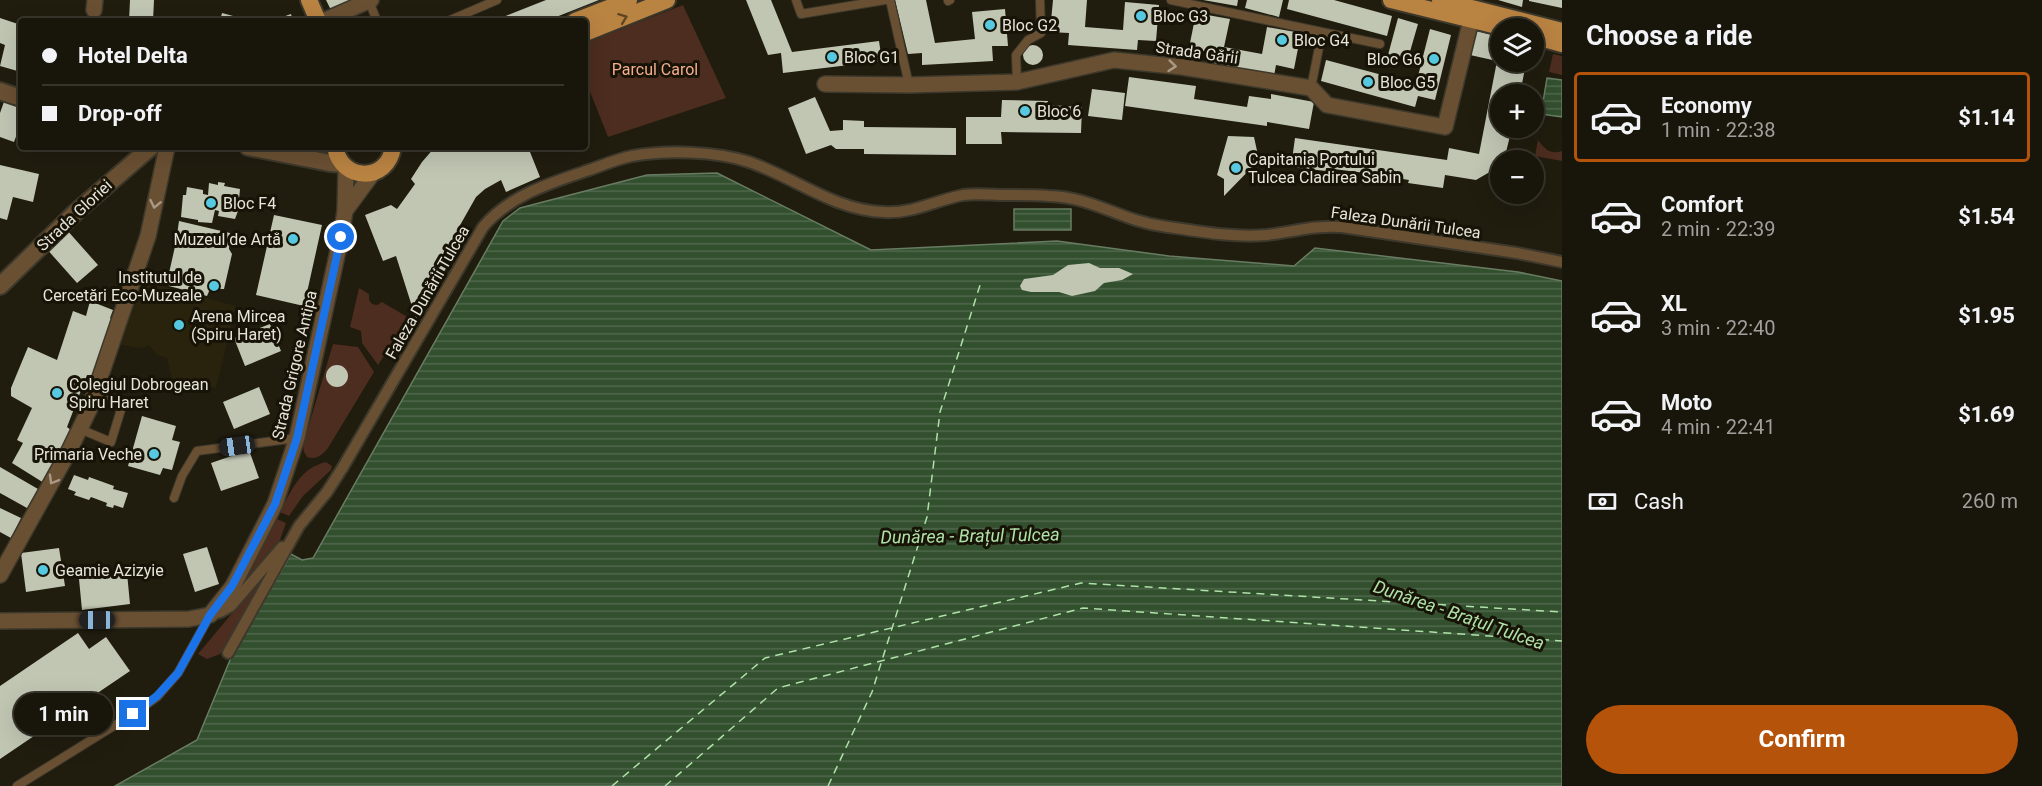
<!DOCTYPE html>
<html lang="en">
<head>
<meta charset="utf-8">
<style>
  body { margin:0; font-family:Roboto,sans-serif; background:#252218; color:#f1f3f6; height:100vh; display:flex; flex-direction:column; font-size:22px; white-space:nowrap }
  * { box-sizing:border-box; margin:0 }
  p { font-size:20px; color:#9f9f9c }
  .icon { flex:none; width:33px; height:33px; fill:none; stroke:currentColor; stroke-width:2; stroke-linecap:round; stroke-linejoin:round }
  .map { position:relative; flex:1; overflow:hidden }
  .side { display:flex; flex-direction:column; background:#18150a; width:480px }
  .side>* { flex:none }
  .top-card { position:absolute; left:18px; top:18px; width:570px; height:132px; border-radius:6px; box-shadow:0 6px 24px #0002,0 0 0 2px #36342b; display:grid; align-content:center; height:132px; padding:0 24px; background:#18150a }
  .tools { position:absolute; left:1490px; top:18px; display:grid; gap:12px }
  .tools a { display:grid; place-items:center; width:54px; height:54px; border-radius:50%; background:#18150a; box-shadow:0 6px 24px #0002,0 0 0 2px #36342b; font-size:30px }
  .end { position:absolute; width:27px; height:27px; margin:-14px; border:8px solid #1a73e8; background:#fff; box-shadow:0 0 0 3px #fff }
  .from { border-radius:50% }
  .bubble { position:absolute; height:42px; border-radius:21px; background:#18150a; box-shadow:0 6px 24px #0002,0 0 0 2px #36342b; font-size:20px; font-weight:700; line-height:42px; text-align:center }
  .car { position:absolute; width:18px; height:36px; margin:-18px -9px; border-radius:8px; box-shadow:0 0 4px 2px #0007; background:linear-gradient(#222 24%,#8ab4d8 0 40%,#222 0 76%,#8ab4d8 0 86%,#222 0) }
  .top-card b { display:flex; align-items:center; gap:21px; height:57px; font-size:22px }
  .top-card b+b { border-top:2px solid #36342b }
  .top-card i { width:15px; height:15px; background:#f1f3f6 }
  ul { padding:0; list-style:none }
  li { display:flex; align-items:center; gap:18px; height:90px; margin:0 12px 9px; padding:0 12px; border:3px solid transparent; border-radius:6px }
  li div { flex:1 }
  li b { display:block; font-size:22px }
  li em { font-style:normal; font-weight:700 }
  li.active { border-color:#b45309 }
  li>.icon { width:54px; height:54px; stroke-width:1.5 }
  h2 { padding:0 24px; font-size:27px; line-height:72px }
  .pay { display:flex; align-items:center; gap:15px; height:66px; padding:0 24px; font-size:22px }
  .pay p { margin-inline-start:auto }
  .button { display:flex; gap:12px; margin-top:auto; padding:12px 24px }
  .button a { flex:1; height:69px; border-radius:36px; background:#b45309; color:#fff; font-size:24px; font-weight:700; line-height:69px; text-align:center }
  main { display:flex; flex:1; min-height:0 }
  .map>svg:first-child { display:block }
  .built { fill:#29230e }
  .green { fill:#4c2d1f }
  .water { fill:url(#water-rules); stroke:#687c62; stroke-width:1.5 }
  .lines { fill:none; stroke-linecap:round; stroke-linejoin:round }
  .ferry { stroke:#afe2a8; stroke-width:1.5; stroke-dasharray:8 6; stroke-linecap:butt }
  .building { fill:#c1c6b3 }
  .service-casing { stroke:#3c382b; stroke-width:10 }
  .pedestrian-casing { stroke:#3c382b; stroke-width:14 }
  .minor-casing { stroke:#3c382b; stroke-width:18 }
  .tertiary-casing { stroke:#3c382b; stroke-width:20 }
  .primary-casing { stroke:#3c382b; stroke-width:20 }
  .service { stroke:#6a5033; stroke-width:8 }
  .pedestrian { stroke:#6a5033; stroke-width:10 }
  .minor { stroke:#6a5033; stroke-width:15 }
  .tertiary { stroke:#6a5033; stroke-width:16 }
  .primary { stroke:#b98342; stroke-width:16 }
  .oneway { stroke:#604521 }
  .oneway2 { stroke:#a89a87 }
  .route { stroke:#1a73e8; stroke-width:8 }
  .poi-dot { fill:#56c9e1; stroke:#171306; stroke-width:2 }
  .labels { text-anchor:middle; stroke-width:6; stroke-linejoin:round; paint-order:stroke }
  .poi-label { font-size:16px; fill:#e7e4db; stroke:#171306; text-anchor:start }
  .street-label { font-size:16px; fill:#e7e4db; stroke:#171306 }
  .park-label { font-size:16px; fill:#f4ae8e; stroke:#171306 }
  .water-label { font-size:18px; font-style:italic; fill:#afe2a8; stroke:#171306 }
</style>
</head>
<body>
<main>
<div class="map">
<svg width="1562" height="786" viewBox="0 0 1562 786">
  <defs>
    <pattern id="water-rules" width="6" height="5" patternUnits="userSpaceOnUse" patternTransform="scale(1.5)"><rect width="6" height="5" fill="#324f2e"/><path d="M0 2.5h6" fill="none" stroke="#50684c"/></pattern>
  </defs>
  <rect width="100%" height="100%" fill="#201c0e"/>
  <path class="built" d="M139 280 236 306 216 388 172 378 167 358 157 355 149 345 142 348 121 345Z"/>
  <path class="green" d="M683 5 726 98 608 137 585 79V43Z
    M1553 54 1562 56V75L1549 72Z
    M1538 140C1545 149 1550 155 1562 151V161L1535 156Z
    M359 288 369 294V300L372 304 377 305 382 302 409 318 378 365 362 343 361 331 350 327Z
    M333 344 358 347 374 372 328 448C322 455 317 460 307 457L304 452 303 445Z
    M326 462 332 466 331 470 303 496 289 516 280 512C291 491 300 468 326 462Z
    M277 519 286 523 280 540 239 590Z
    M269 569 220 654 207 659 198 654Z"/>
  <path class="water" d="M1547 78 1562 80V117L1541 114Z
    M717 173 871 250 1057 241 1169 256 1294 266 1315 248 1518 272 1562 281V786H115L197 740 230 660 291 554 302 560 313 558 503 221 520 208 647 175Z
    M1014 209H1071V230H1014Z"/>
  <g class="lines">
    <path class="ferry" d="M612 786 765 658 1081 583 1562 612
      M665 786 778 688 1083 608 1562 641
      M828 786 872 692 927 517 940 412 981 282"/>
  </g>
  <path class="building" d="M130 0H154L153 21H129Z
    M326 0H355L332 12Z
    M546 0H599L546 21H493Z
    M746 0H771L792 52 879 41 882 61 783 73 781 53 768 55Z
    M895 0H926L935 43 975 39 972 12 1005 9 1008 46H992L993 61 922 65V53L908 54Z
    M1053 0H1087L1085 27 1123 30 1125 2 1159 5 1156 41 1138 40 1137 50 1068 45 1069 33 1050 32Z
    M1203 0H1238L1237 6Z
    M1247 0H1283L1279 17 1245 8Z
    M1289 0H1334L1392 16 1387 36 1287 9Z
    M1498 0H1523L1522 7Z
    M1529 0H1562V8L1529 1Z
    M222 13 248 20V21H220Z
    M1196 13 1230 19 1224 47 1262 54 1267 27 1301 33 1294 69 1276 65 1274 76 1206 63 1208 52 1189 48Z
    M291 14 293 21H271Z
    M0 18 21 25V72L0 66 5 45 0 43Z
    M1398 18 1418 24 1407 62 1388 55Z
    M1430 29 1451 35 1435 100 1418 96 1415 107 1321 81 1326 60 1416 84Z
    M1477 31 1500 37V62L1526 63 1520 94H1500V128H1512L1504 160H1500V166L1476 180 1445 175 1443 188 1408 183 1409 180 1373 174 1326 168V171L1291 167 1295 138 1447 160 1449 148 1479 154 1497 61 1470 55Z
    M1023 55a10 10 0 1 1 20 0a10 10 0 1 1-20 0Z
    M1129 77 1196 86 1194 99 1247 107 1249 96 1271 99V94L1314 102 1309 129 1267 122V126L1125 106Z
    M1092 89 1125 93 1122 120 1088 116Z
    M815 97 830 131 843 130V120L864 121V127L956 128V155L864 154V149H836L831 145 806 154 788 108Z
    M5 99 21 105V123L14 142 0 137V113Z
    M1002 100 1048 101V105L1082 107 1081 133 1001 132 1002 144H966V117H1001Z
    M1228 136 1254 137 1259 160 1224 196V179L1217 175Z
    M435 147H528L540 177 506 192 501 180 485 189 476 197 459 227 455 239 461 243 416 319 396 256 383 261 365 215 391 205 397 209 415 184 411 179 422 162Z
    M0 165 39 174 33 202 13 197 7 220 0 218Z
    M218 182 225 183 224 186 240 189 238 211 235 219 218 216 219 211 215 210 212 223 198 222V220L181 217 183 195H186L187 187 203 190V194L208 195 209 183 218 185Z
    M274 215 322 225 304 306 256 295Z
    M179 221 230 233 229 249 232 254 224 289H210L207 296 169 286 167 282 176 242Z
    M66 229 98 265 77 283 45 247Z
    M1089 263 1100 268H1119L1133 274 1122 280 1104 283 1095 291 1072 296 1059 292H1031L1022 290 1020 286 1024 279 1053 275 1068 265Z
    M90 301 113 310 110 318 113 320 95 376 87 375 67 427 72 431 44 483 12 463 23 443 17 440 32 408 11 396V388L28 347 57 360 73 311 86 316Z
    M270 324 281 351 245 366 234 338Z
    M326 376a11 11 0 1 1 22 0a11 11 0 1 1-22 0Z
    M259 387 270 414 234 429 223 402Z
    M142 416 176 426 172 440 180 442 172 470 163 468 160 475 128 466Z
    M249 450 259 478 221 491 211 463Z
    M0 467 38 489 27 508 0 493Z
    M74 475 88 480 89 477 114 486 113 489 128 493 123 508 114 505 113 508 106 506 107 503 91 497 89 500 74 495 76 492 68 489Z
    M0 508 21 518 11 538 0 532Z
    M207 547 219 584 195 592 183 554Z
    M59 548 65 586 26 592 21 553Z
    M127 573 130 604 82 610 79 579Z
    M78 633 89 649 106 637 130 671 0 759V686Z"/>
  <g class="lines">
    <g class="service-casing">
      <path id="service" d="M796 0 801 14 885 0
        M890 0 909 85
        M1171 0 1322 32 1311 88
        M369 1 377 21
        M948 1 950 0
        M448 21 497 0
        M1322 32 1380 44
        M1017 82 1016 55 1028 40 1041 33 1040 0
        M80 429 111 442 123 403 96 390
        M174 498 182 476 197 451 297 438
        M17 786 133 714 157 697 178 673 209 617"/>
    </g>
    <g class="pedestrian-casing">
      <path id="pedestrian" d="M210 615 220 612 231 606 282 547
        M228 653 299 526 327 492 343 467 483 227C510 195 550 183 589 170 603 165 617 159 632 156 666 150 716 151 749 162 794 177 835 211 884 212 912 214 937 200 963 195 976 193 991 195 1004 195 1019 195 1034 195 1049 196 1093 197 1122 221 1162 226 1196 231 1233 238 1266 235 1292 232 1316 225 1342 227L1517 253 1562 262"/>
    </g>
    <g class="minor-casing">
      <path id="minor" d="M94 10 95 0
        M323 21 371 0
        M825 84 909 85 1017 82 1114 60 1182 67 1311 88 1327 105 1445 127 1471 20
        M345 211 373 173
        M0 575 69 451 89 410 148 236 167 147
        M0 621 189 619 210 615 233 586 275 504 297 438 341 237 345 211 346 168"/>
    </g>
    <g class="tertiary-casing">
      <path id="tertiary" d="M0 91 21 98
        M248 147 330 163 341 164
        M0 286 76 212 151 147"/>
    </g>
    <g class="primary-casing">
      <path id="primary" d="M309 0 318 21
        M1391 0 1505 28
        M1440 0 1562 31
        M575 21 629 0
        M585 33 667 0
        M1533 36 1562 44
        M335 147C341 182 388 183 393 147"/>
    </g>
    <use href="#service" class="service"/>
    <use href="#pedestrian" class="pedestrian"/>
    <use href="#minor" class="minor"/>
    <use href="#tertiary" class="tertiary"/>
    <use href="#primary" class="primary"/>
  </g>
  <defs><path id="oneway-chevron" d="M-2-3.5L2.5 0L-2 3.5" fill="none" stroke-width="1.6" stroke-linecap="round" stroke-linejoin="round" transform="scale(1.5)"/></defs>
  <use class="oneway" href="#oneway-chevron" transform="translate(623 18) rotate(-21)"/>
  <g class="oneway2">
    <use href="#oneway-chevron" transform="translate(1172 66) rotate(6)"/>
    <use href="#oneway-chevron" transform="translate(155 204) rotate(102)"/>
    <use href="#oneway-chevron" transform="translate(53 480) rotate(120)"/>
  </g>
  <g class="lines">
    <path class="route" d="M133 714 157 696 178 673 210 615 232 586 275 504 297 438 341 237"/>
  </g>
  <g class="poi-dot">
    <circle cx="1141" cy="16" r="6"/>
    <circle cx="990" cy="25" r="6"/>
    <circle cx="1282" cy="40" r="6"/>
    <circle cx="832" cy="57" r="6"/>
    <circle cx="1434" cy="59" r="6"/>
    <circle cx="1368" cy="82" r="6"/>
    <circle cx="1025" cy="111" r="6"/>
    <circle cx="1236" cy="168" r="6"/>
    <circle cx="211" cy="203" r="6"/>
    <circle cx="293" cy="239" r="6"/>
    <circle cx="214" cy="286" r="6"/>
    <circle cx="179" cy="325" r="6"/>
    <circle cx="57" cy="393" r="6"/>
    <circle cx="154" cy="454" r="6"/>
    <circle cx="43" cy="570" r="6"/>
  </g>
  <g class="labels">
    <g class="poi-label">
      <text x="1153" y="22">Bloc G3</text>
      <text x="1002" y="31">Bloc G2</text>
      <text x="1294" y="46">Bloc G4</text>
      <text x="844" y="63">Bloc G1</text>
      <text x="1422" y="65" text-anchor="end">Bloc G6</text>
      <text x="1380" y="88">Bloc G5</text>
      <text x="1037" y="117">Bloc 6</text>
      <text x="1248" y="165">Capitania Portului<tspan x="1248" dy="18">Tulcea Cladirea Sabin</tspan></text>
      <text x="223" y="209">Bloc F4</text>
      <text x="281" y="245" text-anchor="end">Muzeul de Artă</text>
      <text x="202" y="283" text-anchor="end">Institutul de<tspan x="202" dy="18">Cercetări Eco-Muzeale</tspan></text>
      <text x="191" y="322">Arena Mircea<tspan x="191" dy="18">(Spiru Haret)</tspan></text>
      <text x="69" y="390">Colegiul Dobrogean<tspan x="69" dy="18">Spiru Haret</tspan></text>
      <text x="142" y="460" text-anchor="end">Primaria Veche</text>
      <text x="55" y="576">Geamie Azizyie</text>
    </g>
    <g class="street-label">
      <text transform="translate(1197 52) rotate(8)" y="6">Strada Gării</text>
      <text transform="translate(74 215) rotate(-43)" y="6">Strada Gloriei</text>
      <text transform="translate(1406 222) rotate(8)" y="6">Faleza Dunării Tulcea</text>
      <text transform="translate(427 292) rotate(-60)" y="6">Faleza Dunării Tulcea</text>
      <text transform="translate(294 365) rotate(-77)" y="6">Strada Grigore Antipa</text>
    </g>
    <g class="park-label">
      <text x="655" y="75">Parcul Carol</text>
    </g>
    <g class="water-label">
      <text transform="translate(970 536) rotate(-1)" y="6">Dunărea - Brațul Tulcea</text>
      <text transform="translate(1459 615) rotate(19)" y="6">Dunărea - Brațul Tulcea</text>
    </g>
  </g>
</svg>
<div class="tools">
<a><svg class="icon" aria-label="layers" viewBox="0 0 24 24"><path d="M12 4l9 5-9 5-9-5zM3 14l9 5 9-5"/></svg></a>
<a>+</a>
<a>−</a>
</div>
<i class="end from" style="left:341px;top:237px"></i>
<i class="end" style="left:133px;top:714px"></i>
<div class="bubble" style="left:14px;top:693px;width:99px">1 min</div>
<i class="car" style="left:237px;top:446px;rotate:262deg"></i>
<i class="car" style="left:97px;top:620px;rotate:270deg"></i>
<div class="top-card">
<b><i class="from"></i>Hotel Delta</b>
<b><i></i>Drop-off</b>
</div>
</div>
<section class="side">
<h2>Choose a ride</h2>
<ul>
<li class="active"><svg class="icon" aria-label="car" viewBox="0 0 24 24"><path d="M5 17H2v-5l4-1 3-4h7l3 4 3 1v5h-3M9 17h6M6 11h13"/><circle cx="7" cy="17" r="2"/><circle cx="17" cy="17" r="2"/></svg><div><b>Economy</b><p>1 min · 22:38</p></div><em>$1.14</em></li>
<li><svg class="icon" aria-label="car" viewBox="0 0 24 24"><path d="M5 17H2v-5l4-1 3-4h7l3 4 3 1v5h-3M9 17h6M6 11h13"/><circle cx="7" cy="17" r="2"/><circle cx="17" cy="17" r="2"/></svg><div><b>Comfort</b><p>2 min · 22:39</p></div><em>$1.54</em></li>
<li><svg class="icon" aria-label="car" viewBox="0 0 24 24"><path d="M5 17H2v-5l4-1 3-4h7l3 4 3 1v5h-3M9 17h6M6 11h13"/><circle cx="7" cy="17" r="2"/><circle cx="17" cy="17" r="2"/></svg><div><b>XL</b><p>3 min · 22:40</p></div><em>$1.95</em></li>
<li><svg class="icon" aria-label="car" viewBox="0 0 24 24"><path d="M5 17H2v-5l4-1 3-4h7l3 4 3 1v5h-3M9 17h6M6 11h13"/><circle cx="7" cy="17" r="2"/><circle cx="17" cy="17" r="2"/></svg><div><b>Moto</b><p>4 min · 22:41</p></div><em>$1.69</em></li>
</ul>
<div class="pay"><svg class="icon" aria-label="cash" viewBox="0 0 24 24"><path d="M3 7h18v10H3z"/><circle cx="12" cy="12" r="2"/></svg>Cash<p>260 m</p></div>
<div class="button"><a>Confirm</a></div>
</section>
</main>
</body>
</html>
